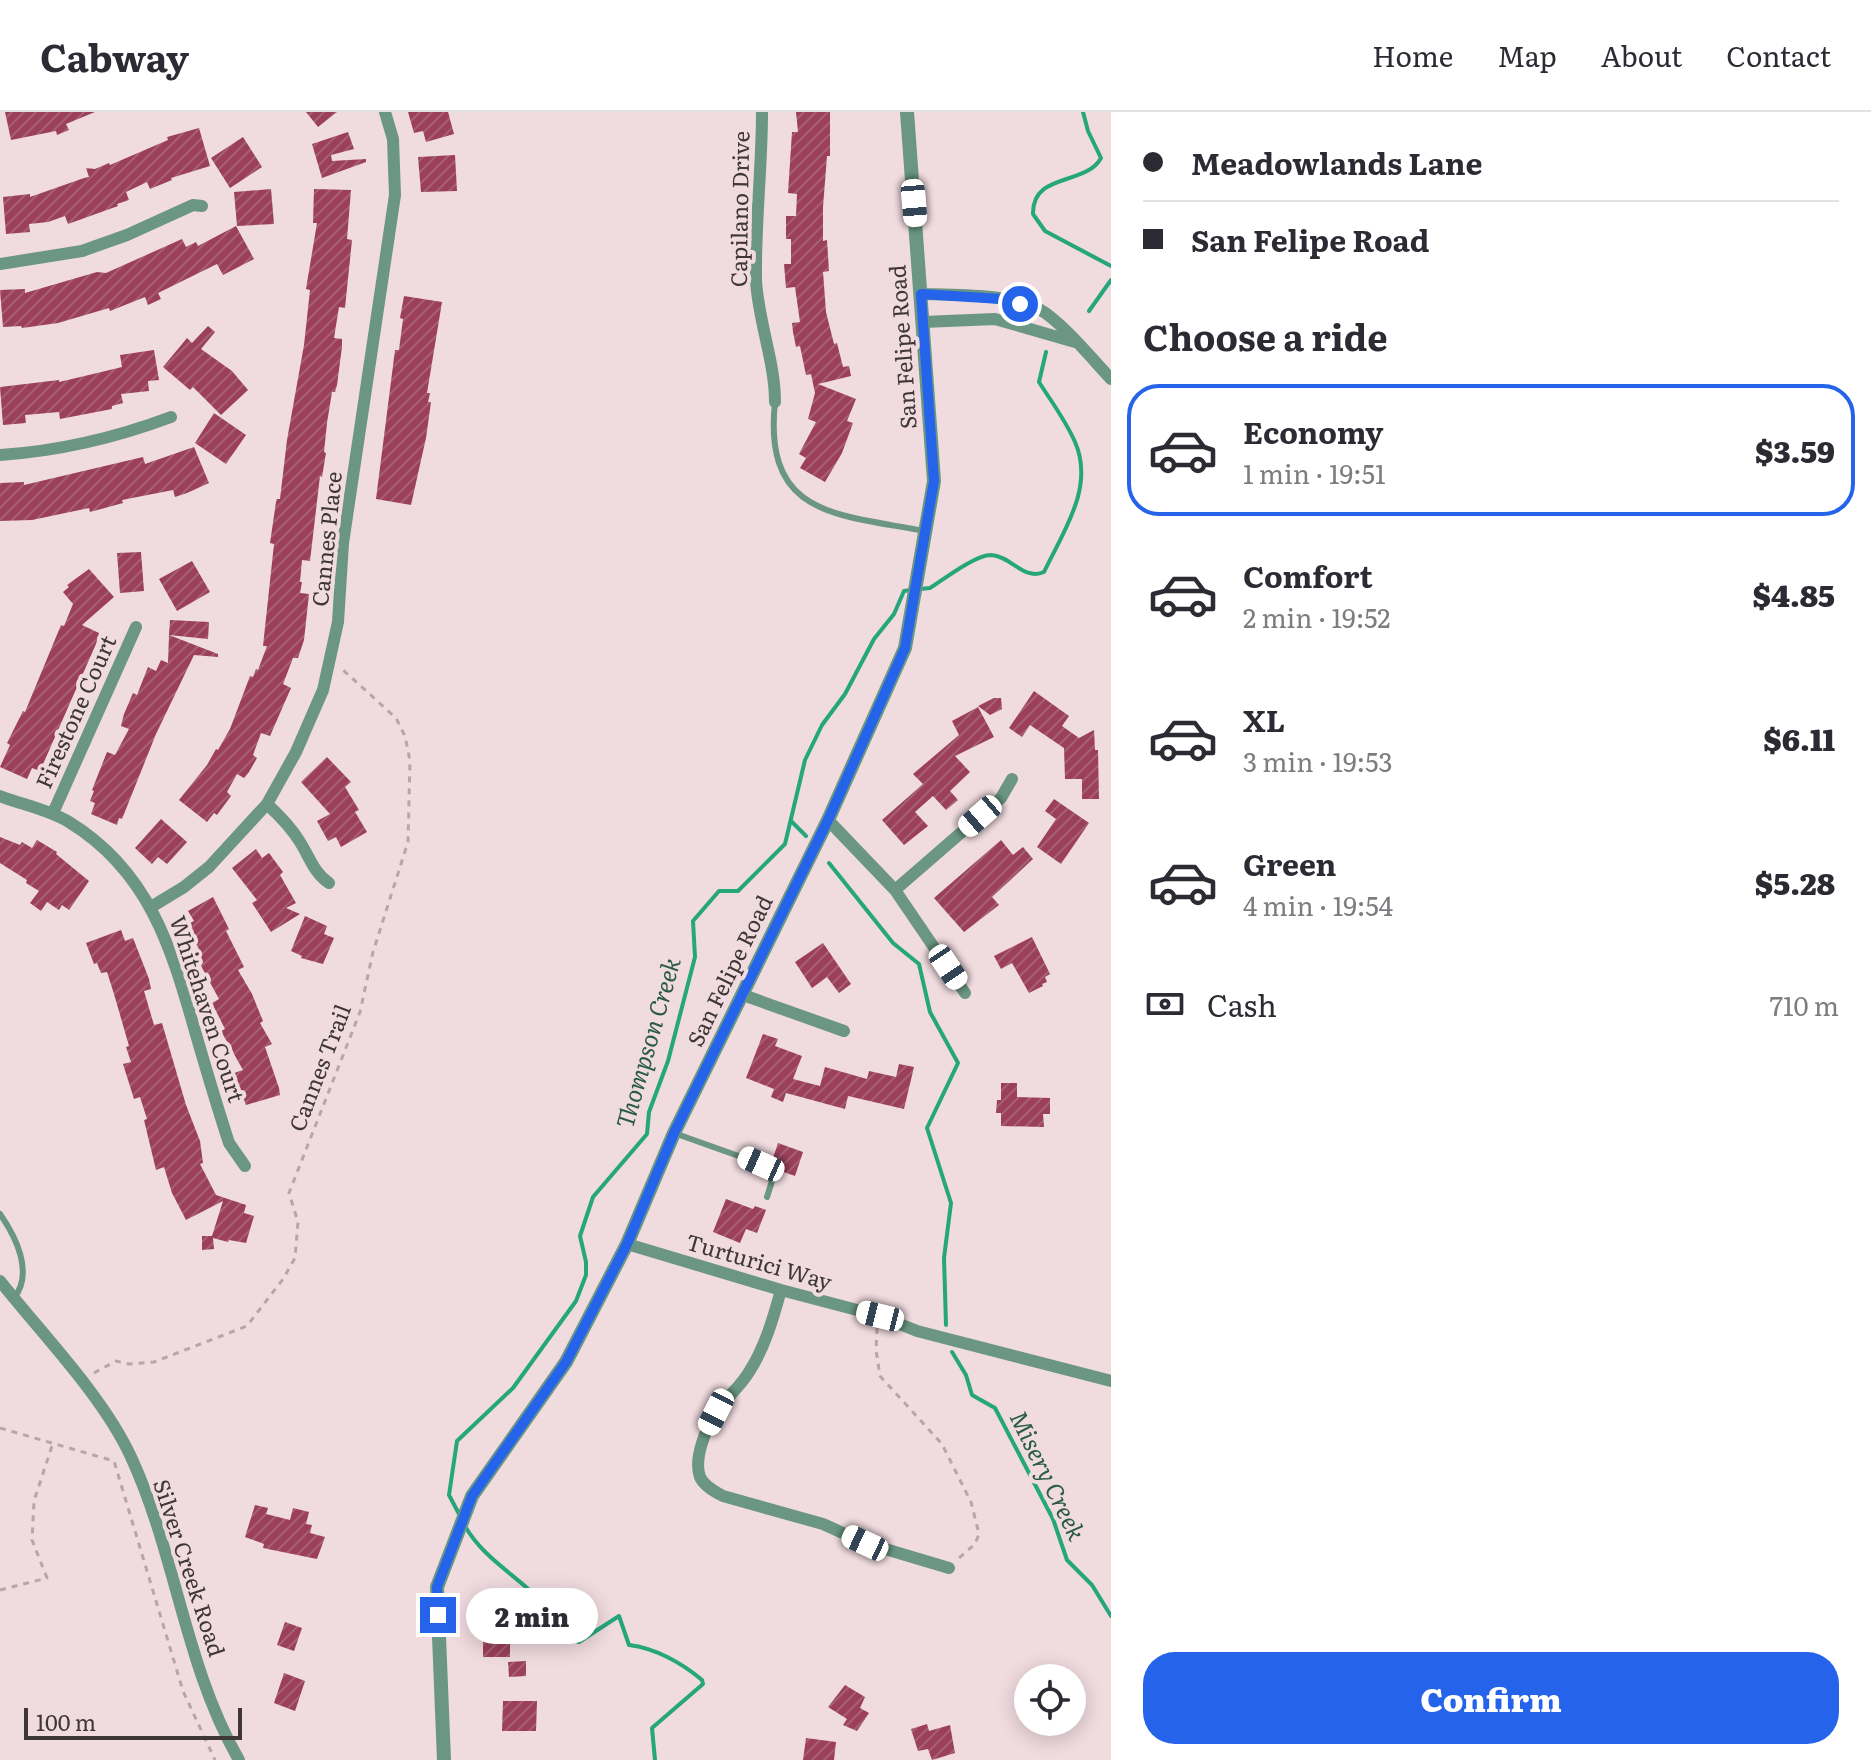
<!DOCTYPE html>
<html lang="en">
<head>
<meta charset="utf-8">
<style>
  body { margin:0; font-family:Literata,serif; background:#f7f7f7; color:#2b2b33; height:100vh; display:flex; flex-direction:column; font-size:30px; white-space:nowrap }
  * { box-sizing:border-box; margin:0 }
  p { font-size:26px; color:#7c7c81 }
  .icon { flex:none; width:44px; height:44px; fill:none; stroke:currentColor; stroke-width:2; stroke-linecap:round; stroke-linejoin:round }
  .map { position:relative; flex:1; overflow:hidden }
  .panel { display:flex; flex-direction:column; background:#fff; width:760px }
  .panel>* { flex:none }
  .banner { display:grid; align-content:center; height:176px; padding:0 32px; background:#fff }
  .controls { position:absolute; left:1014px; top:1552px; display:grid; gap:16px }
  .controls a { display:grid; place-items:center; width:72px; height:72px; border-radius:50%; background:#fff; box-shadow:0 4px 20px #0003; font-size:40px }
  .scale { position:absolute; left:24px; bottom:20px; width:218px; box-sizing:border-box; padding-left:8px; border:4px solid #3e3637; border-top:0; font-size:22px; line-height:28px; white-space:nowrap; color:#3e3637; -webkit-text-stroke:6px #f0dbdf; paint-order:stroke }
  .end { position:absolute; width:36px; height:36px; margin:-18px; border:10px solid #2563eb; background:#fff; box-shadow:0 0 0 4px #fff }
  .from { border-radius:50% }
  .bubble { position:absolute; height:56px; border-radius:28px; background:#fff; box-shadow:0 4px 20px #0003; font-size:26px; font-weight:800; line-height:56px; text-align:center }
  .car { position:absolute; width:24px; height:48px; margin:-24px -12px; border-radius:10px; box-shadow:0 0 6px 2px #0007; background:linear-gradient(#fff 24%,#345 0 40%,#fff 0 76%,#345 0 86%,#fff 0) }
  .banner b { display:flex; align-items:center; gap:28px; height:76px; font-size:30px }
  .banner b+b { border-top:2px solid #e1e1e2 }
  .banner i { width:20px; height:20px; background:#2b2b33 }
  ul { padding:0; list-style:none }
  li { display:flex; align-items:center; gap:24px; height:132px; margin:0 16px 12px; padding:0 16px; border:4px solid transparent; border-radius:32px }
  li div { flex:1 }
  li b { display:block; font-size:30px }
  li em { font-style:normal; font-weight:800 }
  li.active { border-color:#2563eb }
  li>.icon { width:72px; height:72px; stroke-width:1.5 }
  h2 { padding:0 32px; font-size:36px; line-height:96px }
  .pay { display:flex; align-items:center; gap:20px; height:88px; padding:0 32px; font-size:30px }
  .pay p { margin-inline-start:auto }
  .primary-button { display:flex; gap:16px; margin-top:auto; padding:16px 32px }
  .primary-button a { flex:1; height:92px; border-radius:32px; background:#2563eb; color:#fff; font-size:32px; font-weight:800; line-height:92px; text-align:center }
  header { display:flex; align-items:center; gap:48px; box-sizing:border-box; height:112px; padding:0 40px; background:#fff; border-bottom:2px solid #e1e1e2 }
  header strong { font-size:38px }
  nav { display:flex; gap:44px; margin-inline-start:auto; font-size:28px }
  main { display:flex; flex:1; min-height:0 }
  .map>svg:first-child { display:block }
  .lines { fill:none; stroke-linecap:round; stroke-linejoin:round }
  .stream { stroke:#25a67b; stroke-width:4 }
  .building { fill:url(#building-hatch) }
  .path { stroke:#b7a6a9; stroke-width:3; stroke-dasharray:6 6; stroke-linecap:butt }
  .service { stroke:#6a9683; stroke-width:6 }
  .minor { stroke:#6a9683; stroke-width:12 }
  .tertiary { stroke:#6a9683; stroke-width:14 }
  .route { stroke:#2563eb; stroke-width:10 }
  .labels { text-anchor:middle; stroke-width:8; stroke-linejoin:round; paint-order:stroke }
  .street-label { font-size:22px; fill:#3e3637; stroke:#f0dbdf }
  .water-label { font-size:24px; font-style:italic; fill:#2b5b48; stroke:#f0dbdf }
</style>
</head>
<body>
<header>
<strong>Cabway</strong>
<nav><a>Home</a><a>Map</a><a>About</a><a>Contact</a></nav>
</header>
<main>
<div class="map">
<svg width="1111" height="1648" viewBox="0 0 1111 1648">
  <defs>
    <pattern id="building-hatch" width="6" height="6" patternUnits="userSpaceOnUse" patternTransform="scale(2)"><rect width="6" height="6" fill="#9b3f5a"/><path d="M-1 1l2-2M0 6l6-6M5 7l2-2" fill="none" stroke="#a66074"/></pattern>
  </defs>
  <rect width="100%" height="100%" fill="#f0dbdf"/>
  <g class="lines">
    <path class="stream" d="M1083 0 1088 19 1101 46C1086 74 1032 60 1033 102L1045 119 1111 154
      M1089 199 1111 168
      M920 477 930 476C944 467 975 443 991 443 1011 444 1024 469 1044 460 1063 420 1095 375 1075 330 1066 309 1051 289 1039 270L1046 240
      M791 709 806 724
      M829 751 893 831 919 852 930 900 958 951 927 1016 951 1091 944 1146 946 1213
      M952 1240 966 1263 972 1283 995 1296 1053 1407 1067 1448 1092 1473 1111 1504
      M459 1402 449 1383 457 1329 513 1276 576 1189 586 1163V1150L580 1124 593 1085 647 1022 649 1000 668 949 695 845 693 809 719 779H738L785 732 805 648 822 613 845 582 874 527 894 502 904 479 911 478
      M465 1414C483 1446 516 1463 541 1489 553 1501 561 1516 573 1528L579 1530 619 1504 629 1533C655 1536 682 1551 702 1568L703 1572 652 1616 655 1648"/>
  </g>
  <path class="building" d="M5 0H95L66 12 69 18 57 23 56 19 11 28Z
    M306 0H337L318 15Z
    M408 0H448L454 22 426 30 423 19 414 21Z
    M796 0H830V44H827L823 95V129L827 128 829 159 823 160 826 200 834 232 837 231 843 255 849 254 851 264 818 272 856 287 847 309 853 311 842 341 825 370 800 356 806 346 799 342 816 310 808 307 815 281 811 262 806 263 800 234 796 235 793 220 792 211 800 210 795 175 786 176 784 152H791V127H786V104H796L797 82 788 81 792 20H798Z
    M199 16 210 54 171 66 172 68 150 77 147 70 126 80 129 88 117 92 118 94 68 112 65 104 48 110 29 112 30 120 6 122 3 85 30 82V85L84 66 89 65 86 56 95 57 109 51 110 53 168 28 167 25Z
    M348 20 354 37 331 43 332 49 366 47V50L322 66 312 32Z
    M243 25 262 55 230 76 211 46Z
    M455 43 457 79 421 80 418 45Z
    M271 77 274 112 237 114 234 80Z
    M314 77 351 78 347 127 352 128 345 196 339 195 334 226 342 227V235L337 273 335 280H332L327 311 324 340 326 341 322 365 320 364 310 449 302 448 300 470H302L300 481 309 482 304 528 298 546H293L283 572 291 576 270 624 261 621 253 643 257 646 249 660 244 666 237 662 227 680 231 684 217 703 214 701 207 710 179 688 207 653 216 637 218 638 230 617 250 564 253 565 256 557 258 558 267 534H263L274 432 270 431 276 390 277 387H280L287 328 304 233 310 178 306 177 317 111H313Z
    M236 114 254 147 223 163 217 152 158 181 161 187 148 193 145 185 110 199 109 196 58 211 22 216 21 214 3 215 0 178 25 177V181L97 160 106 161 182 127 186 135 196 130 198 134Z
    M404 184 442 190 427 281H430L428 290H431L426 326 411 393 376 387 395 238H399L403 207 400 206Z
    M208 214 215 220 201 237 232 259 248 278 221 303 193 275 190 278 163 255 187 226 192 231Z
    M154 238 159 268 148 269 149 279 121 282 123 291 112 294V297L60 307 59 300 25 303 26 311 3 313 0 275 59 268V270L93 262 122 255 120 243Z
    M214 301 246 323 226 352 195 331Z
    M194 335 209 371 187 381 175 385 173 378 122 388 123 391 90 400 89 396 32 408 0 409V371L24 370V373L143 345 145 352Z
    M141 440 144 479 120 481 117 441Z
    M192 449 210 480 177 499 159 467Z
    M89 457 114 485 82 513 99 521 96 532 40 659 32 656 27 667 0 655 10 633 7 631 23 599 25 600 61 513 64 514 73 492 63 480 69 475 67 473Z
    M170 508 209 510 208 527 169 523Z
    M169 523 218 542V545L194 543 156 622 122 707 119 706 117 713 91 702 95 691 90 689 94 679 92 678 107 640 115 643 129 617 121 614 124 602 133 581 137 583 148 555 156 559 161 548 168 551Z
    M1034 579 1069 604 1062 614 1079 626 1094 618 1095 638H1098L1099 687H1082V667H1065L1064 636 1030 613 1022 625 1009 616Z
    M994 586H1001L1002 597 990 603 978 594Z
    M978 595 994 625 955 644 970 660 950 679 958 688 946 698 933 684 915 700 928 714 904 733 882 708 923 672 913 662 959 623 952 609Z
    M327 645 351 670 345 675 359 698 355 700 367 720 341 735 336 725 328 729 317 709 330 702 301 670Z
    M1054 687 1089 711 1061 752 1037 735 1056 707 1045 699Z
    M161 707 187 730 167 752 158 745 152 752 135 736Z
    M0 725 20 733 22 730 32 736 37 728 57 740 56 742 89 769 69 798 62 793 59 798 47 790 41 799 30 791 39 779 26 771 27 768 0 751Z
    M1001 728 1013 743 1023 735 1033 747 992 785 999 793 964 820 934 786Z
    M256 737 262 746 269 741 283 760 280 763 296 791 286 796 300 802 271 820 252 791 257 788 232 756Z
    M213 785 229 817 226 819 244 855 238 858 252 882 263 909 260 911 272 932 265 935 279 976 280 983 246 993 234 961 243 958 221 919 225 917 212 891 219 887 200 852 203 851 197 840 200 839 186 813 194 809 188 799Z
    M305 804 327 814 324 822 334 826 323 852 301 846 302 844 291 839Z
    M121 818 125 829 133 826 149 867 151 877 144 879 154 913 162 911 186 993 200 1029 203 1051 200 1052 216 1083 246 1093 244 1101 254 1104 246 1131 229 1128 228 1130 213 1126 214 1137 202 1138V1124H212L223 1089 186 1108 172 1081 164 1055 156 1058 144 1008 147 1007 140 985 134 987 123 952 131 950 126 935 129 934 114 882 107 860 101 861 97 851 94 852 86 831Z
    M1032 825 1050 862 1045 865 1047 870 1042 872 1043 874 1029 881 1012 851 1001 857 994 844Z
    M823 831 851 872 839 881 827 865 812 876 795 850Z
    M763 922 778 927 775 934 802 944 793 967 820 974 825 955 867 967 869 959 896 965 899 952 914 955 904 997 848 984 845 997 786 981 783 990 771 985 774 977 746 966Z
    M1001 971H1017V985L1050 986V1002H1043L1044 1015 1001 1014V1001H996L997 988H1001Z
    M778 1031 803 1040 795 1064 770 1055Z
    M726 1087 753 1097 755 1094 766 1098 757 1121 746 1117 740 1131 713 1120Z
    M255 1393 268 1396 266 1402 290 1408 293 1396 309 1400 306 1412 312 1413 310 1421 325 1425 317 1447 263 1436 264 1432 245 1425Z
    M285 1510 302 1516 294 1539 277 1533Z
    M483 1518H504V1527H510V1545H483Z
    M526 1549V1564L509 1565 508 1550Z
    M284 1561 305 1569 295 1599 274 1591Z
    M845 1573 865 1585 860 1596 869 1601 857 1619 843 1613 847 1607 828 1595Z
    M503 1589H537L536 1619H502Z
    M927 1612 929 1619 950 1613 955 1641 932 1648 928 1637 918 1639 911 1617Z
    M806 1626 836 1630 834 1648H803Z"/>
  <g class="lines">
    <path class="path" d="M877 1216 876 1238 880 1264 942 1332 971 1390 979 1422 975 1432 958 1447
      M94 1261 116 1249 129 1252 154 1250 247 1214 283 1167 295 1146 298 1110 289 1081 360 900 373 840 408 730 410 649 405 624 396 606 342 557
      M0 1316 114 1349 183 1579 215 1648
      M0 1478 47 1466 32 1428 34 1389 53 1331"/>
    <path class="service" d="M775 290C763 405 837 402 924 419
      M674 1021 761 1052 772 1069 767 1085
      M0 1102C16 1125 34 1161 14 1186"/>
    <path class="minor" d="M762 0C762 56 755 112 756 168 758 209 775 249 775 290
      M0 152 82 139 127 123 193 93 202 94
      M921 182C952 183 1012 182 1039 197 1061 209 1093 248 1111 267
      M923 210 995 207 1075 230
      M0 343C60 339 115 326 171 305
      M0 684C23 693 47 697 69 710 149 759 171 835 195 919 206 957 217 994 229 1031L245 1054
      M267 692C280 704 291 715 300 730 310 746 314 761 329 771
      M53 701 136 515
      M828 708 895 778 965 881
      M895 778 1001 686 1012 667
      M151 795 184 775 209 755 267 692 296 640 323 578 338 510 343 431 395 83 393 27 385 0
      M743 883 844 919
      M627 1132 781 1178 880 1204 917 1219 1111 1269
      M0 1169C42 1222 103 1284 131 1345 176 1442 185 1555 239 1648
      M781 1178C773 1207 765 1235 749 1260 740 1275 727 1285 717 1299 707 1314 693 1346 700 1365 704 1374 715 1380 723 1384L823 1412 865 1431 949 1456"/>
    <path class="tertiary" d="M444 1648 437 1475 472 1384 566 1250 627 1132 674 1021 828 708 905 536 934 369 907 0"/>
  </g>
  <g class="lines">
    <path class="route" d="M438 1503 437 1475 472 1384 566 1250 627 1132 674 1021 828 708 905 536 934 369 921 182 1001 187 1020 192"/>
  </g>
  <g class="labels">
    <g class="street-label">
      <text transform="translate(740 97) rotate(-89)" y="8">Capilano Drive</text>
      <text transform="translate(903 235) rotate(-94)" y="8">San Felipe Road</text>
      <text transform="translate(327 427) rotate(-84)" y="8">Cannes Place</text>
      <text transform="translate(76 600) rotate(-66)" y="8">Firestone Court</text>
      <text transform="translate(730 859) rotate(-64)" y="8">San Felipe Road</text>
      <text transform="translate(207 897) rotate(72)" y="8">Whitehaven Court</text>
      <text transform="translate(320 956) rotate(-69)" y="8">Cannes Trail</text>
      <text transform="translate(759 1150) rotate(16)" y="8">Turturici Way</text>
      <text transform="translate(189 1456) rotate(72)" y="8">Silver Creek Road</text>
    </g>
    <g class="water-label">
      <text transform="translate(649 931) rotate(-74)" y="8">Thompson Creek</text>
      <text transform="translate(1047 1364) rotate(64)" y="8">Misery Creek</text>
    </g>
  </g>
</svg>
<div class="controls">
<a><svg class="icon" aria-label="locate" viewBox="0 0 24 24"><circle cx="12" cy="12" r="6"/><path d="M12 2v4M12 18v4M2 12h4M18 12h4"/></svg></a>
</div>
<div class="scale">100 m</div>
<i class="end from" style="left:1020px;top:192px"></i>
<i class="end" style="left:438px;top:1503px"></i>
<div class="bubble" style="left:466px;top:1476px;width:132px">2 min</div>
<i class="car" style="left:914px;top:91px;rotate:175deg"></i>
<i class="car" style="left:980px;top:704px;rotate:229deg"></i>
<i class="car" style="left:948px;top:855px;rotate:146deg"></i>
<i class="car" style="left:761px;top:1052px;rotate:294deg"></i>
<i class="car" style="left:880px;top:1204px;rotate:284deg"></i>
<i class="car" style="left:716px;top:1300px;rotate:207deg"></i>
<i class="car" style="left:865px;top:1431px;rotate:295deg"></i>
</div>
<section class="panel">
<div class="banner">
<b><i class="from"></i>Meadowlands Lane</b>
<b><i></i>San Felipe Road</b>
</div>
<h2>Choose a ride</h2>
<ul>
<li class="active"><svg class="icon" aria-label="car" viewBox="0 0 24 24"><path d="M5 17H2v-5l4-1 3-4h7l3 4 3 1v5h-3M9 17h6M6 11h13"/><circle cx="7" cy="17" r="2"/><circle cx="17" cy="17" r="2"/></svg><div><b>Economy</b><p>1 min · 19:51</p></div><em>$3.59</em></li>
<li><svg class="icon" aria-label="car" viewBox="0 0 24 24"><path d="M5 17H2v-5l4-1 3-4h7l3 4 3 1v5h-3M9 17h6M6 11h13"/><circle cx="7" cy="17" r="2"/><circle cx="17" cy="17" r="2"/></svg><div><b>Comfort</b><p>2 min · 19:52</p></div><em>$4.85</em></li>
<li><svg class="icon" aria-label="car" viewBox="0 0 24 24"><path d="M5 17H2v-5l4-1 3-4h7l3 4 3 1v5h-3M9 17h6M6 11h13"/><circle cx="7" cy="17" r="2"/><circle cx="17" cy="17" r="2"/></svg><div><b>XL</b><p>3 min · 19:53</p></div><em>$6.11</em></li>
<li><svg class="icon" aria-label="car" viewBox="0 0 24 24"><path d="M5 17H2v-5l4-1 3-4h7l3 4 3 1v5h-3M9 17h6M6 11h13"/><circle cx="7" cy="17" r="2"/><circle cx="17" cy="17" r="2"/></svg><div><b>Green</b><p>4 min · 19:54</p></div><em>$5.28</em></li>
</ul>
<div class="pay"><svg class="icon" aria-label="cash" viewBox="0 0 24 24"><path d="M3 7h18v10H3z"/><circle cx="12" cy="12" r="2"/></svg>Cash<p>710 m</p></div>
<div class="primary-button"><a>Confirm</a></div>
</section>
</main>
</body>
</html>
